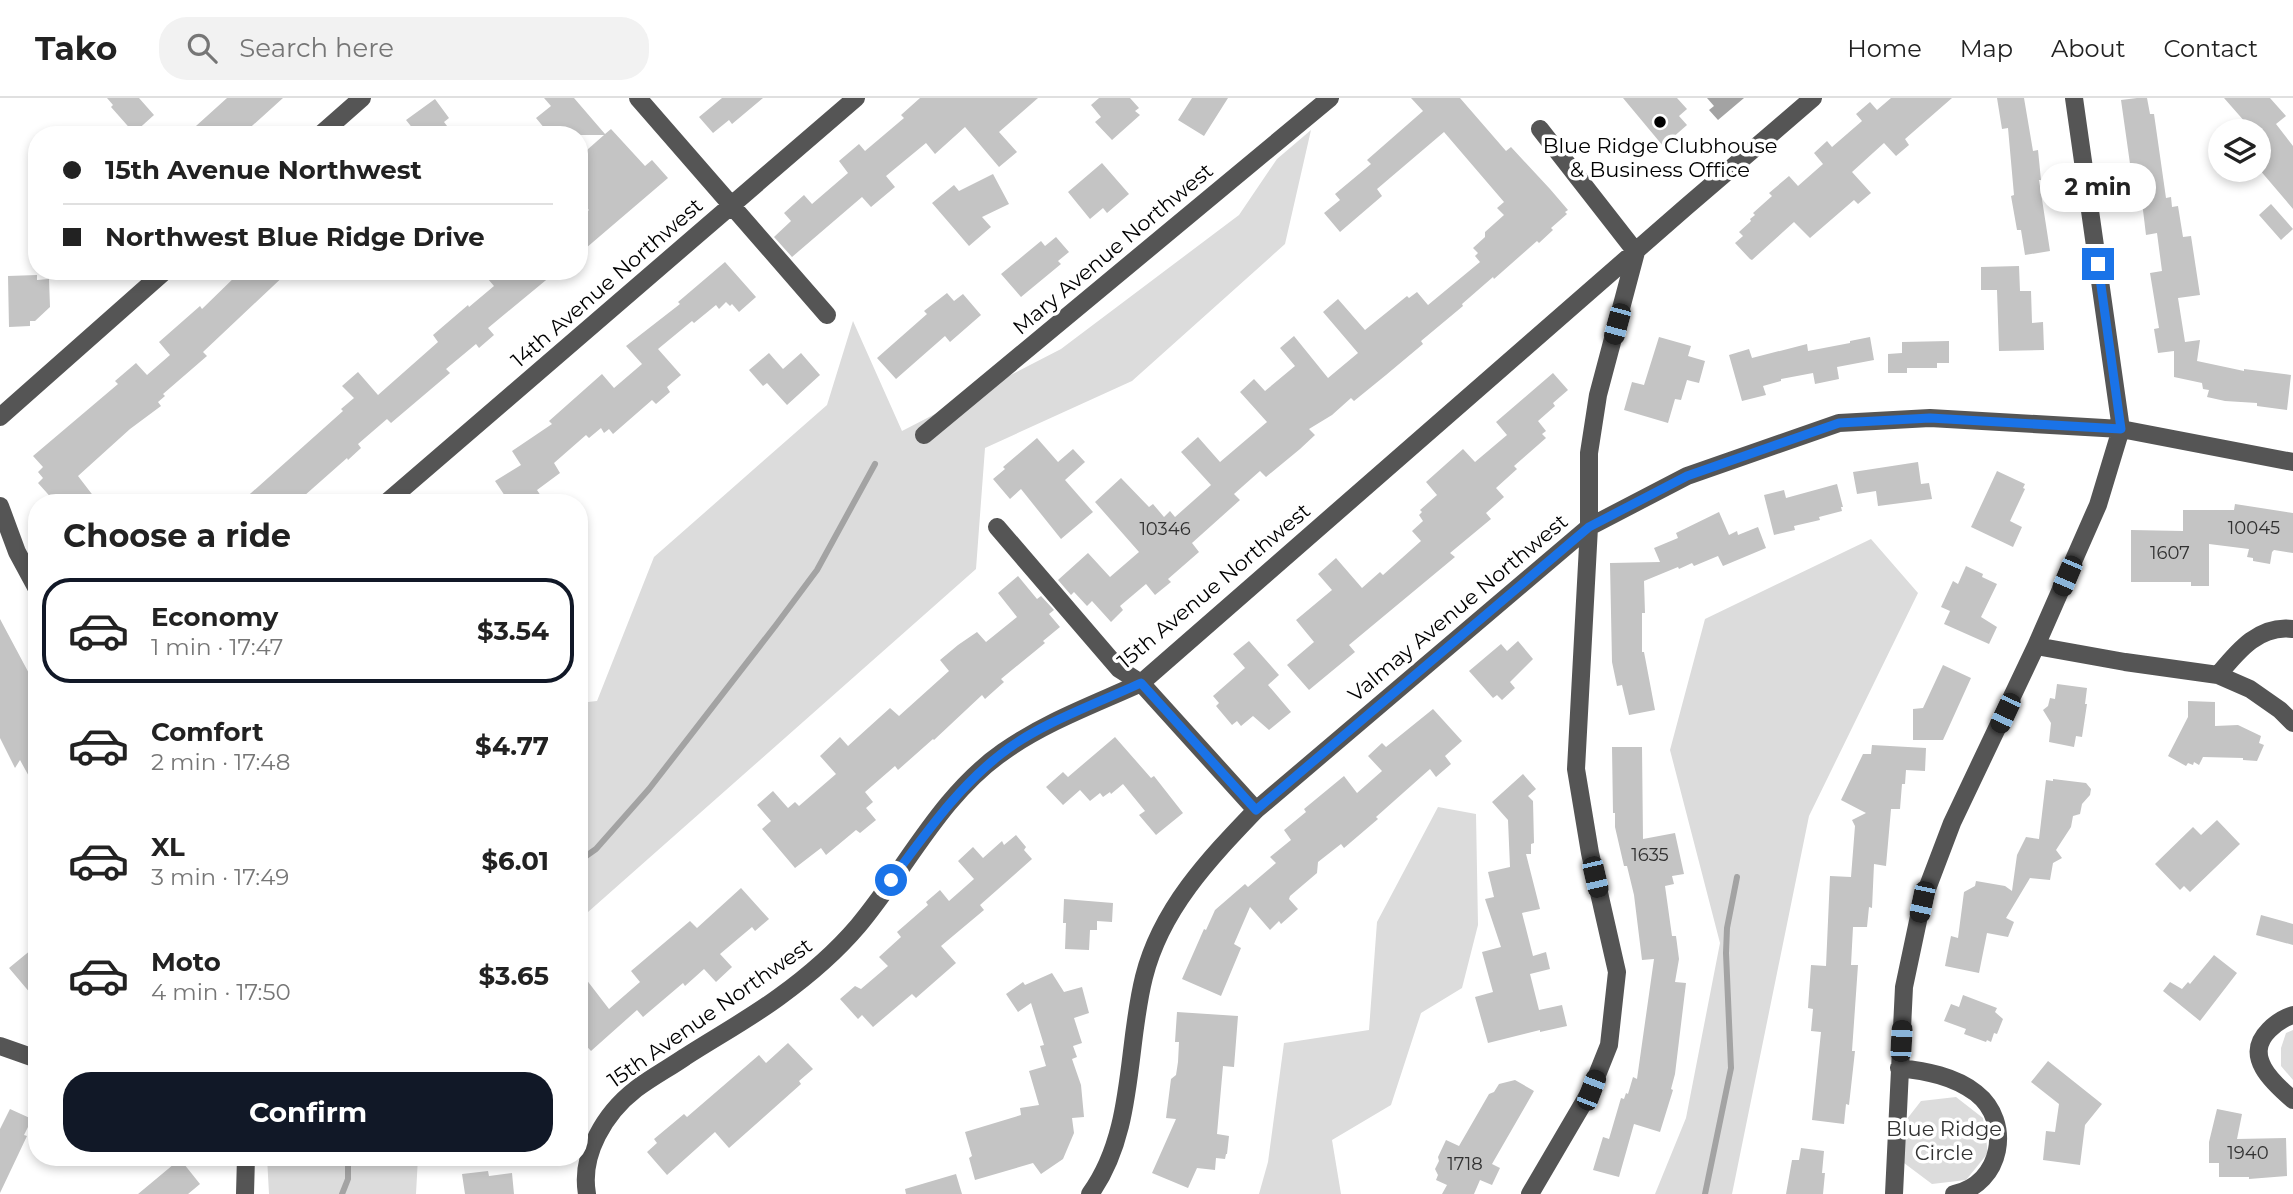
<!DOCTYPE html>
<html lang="en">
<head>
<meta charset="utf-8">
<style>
  body { margin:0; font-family:Montserrat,sans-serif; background:#f2f2f2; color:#222; height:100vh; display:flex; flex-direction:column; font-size:26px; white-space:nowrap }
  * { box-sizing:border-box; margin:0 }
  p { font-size:23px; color:#767676 }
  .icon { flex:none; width:38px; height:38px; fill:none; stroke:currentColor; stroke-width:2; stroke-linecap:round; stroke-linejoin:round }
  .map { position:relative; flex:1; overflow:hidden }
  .side { position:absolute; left:28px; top:396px; width:560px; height:672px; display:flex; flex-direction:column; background:#fff; border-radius:28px; box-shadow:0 4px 10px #0003 }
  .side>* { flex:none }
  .top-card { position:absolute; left:28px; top:28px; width:560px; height:154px; border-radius:28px; box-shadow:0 4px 10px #0003; display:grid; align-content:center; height:154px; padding:0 35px; background:#fff }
  .tools { position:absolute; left:2208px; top:21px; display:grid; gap:14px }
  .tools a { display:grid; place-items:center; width:63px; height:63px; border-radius:50%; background:#fff; box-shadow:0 4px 10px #0003; font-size:35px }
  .end { position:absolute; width:32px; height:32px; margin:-16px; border:9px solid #1a73e8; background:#fff; box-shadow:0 0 0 4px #fff }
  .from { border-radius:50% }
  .bubble { position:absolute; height:49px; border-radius:24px; background:#fff; box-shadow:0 4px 10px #0003; font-size:23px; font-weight:700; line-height:49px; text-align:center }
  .car { position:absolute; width:21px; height:42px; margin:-21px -10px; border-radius:9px; box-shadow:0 0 5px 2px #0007; background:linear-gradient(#222 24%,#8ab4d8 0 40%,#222 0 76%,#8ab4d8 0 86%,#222 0) }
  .top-card b { display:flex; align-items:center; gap:24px; height:66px; font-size:26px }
  .top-card b+b { border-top:2px solid #e0e0e0 }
  .top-card i { width:18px; height:18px; background:#222 }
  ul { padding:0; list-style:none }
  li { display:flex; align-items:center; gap:21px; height:105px; margin:0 14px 10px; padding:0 21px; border:4px solid transparent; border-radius:28px }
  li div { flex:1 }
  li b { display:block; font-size:26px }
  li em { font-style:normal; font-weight:700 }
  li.selected { border-color:#111827 }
  li>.icon { width:63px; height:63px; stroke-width:1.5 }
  h2 { padding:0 35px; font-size:32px; line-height:84px }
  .primary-button { display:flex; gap:14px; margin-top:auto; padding:14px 35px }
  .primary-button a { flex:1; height:80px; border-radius:28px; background:#111827; color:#fff; font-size:28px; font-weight:700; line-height:80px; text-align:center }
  header { display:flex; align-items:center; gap:42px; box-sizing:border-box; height:98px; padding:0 35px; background:#fff; border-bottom:2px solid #e0e0e0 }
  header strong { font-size:33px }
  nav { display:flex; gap:38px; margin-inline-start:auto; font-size:24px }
  .search { width:490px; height:63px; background:#f2f2f2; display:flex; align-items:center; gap:18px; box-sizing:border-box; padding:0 24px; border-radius:28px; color:#767676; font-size:26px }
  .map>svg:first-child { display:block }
  .green { fill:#dcdcdc }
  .water { fill:#a3a3a3 }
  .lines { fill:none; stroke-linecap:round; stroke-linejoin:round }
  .stream { stroke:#a3a3a3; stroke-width:6 }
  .building { fill:#c4c4c4 }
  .minor { stroke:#555; stroke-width:18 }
  .route { stroke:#1a73e8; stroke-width:9 }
  .poi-dot { fill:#000; stroke:#fff; stroke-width:2.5 }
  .labels { text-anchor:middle; stroke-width:7; stroke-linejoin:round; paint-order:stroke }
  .number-label { font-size:18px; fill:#313131 }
  .poi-label { font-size:21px; fill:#000; stroke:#fff }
  .street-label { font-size:21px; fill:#000; stroke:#fff }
  .park-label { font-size:21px; fill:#333; stroke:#fff }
</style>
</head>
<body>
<header>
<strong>Tako</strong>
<div class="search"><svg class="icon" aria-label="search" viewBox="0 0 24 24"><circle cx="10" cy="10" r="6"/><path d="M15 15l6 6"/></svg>Search here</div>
<nav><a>Home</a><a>Map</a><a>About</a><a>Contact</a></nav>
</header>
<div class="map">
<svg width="2293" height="1096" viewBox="0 0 2293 1096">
  <rect width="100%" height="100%" fill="#fff"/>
  <path class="green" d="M1311 32 1285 146 1132 283 985 350 976 471 579 822V605L597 603 654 459 827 307 853 223 902 333 1061 251 1239 117 1277 61Z
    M1871 441 1918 495 1809 718 1732 1096H1655L1686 1020 1720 845 1670 652 1705 521Z
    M1438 709 1476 716 1478 827 1462 890 1421 915 1391 1007 1332 1042 1341 1096H1259L1268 1064 1284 945 1369 932 1377 824Z
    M2293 932V982L2281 968V950L2286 935Z
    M1956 999 1983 1020 1988 1055 1966 1082 1932 1086 1904 1065 1900 1030 1921 1003Z
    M267 1059H418L416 1096H269Z"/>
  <path class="water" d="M1707 0H1744L1718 22 1709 12 1714 8Z"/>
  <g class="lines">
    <path class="stream" d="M579 763 596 751 649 691 776 527 817 472 875 366
      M342 1096 348 1081V1059
      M1705 1096 1731 970 1726 855 1727 830 1737 779"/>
  </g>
  <path class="building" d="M107 0H139L154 17 134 35 111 9 113 7Z
    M227 0H283L242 37H186Z
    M544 0H574L605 36 611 31 645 68 652 62 668 80 579 156V121L589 112 585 108 588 105 579 84V59L604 37H550L536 20 551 8Z
    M722 0H763L732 26 729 22 713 35 699 19Z
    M920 0H1038L999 34 1017 54 999 69 965 29 935 56 926 45 886 78 895 89 871 109 862 99 792 159 774 139 791 123 784 115 804 97 812 106 848 75 839 63 859 46 865 53 904 20 901 17Z
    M1099 0H1130L1139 10 1135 13 1140 17 1112 42 1095 24 1101 19 1091 7Z
    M1192 0H1228L1204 38 1178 22Z
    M1411 0H1460L1506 53 1511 49 1550 91 1568 112 1565 114 1567 116 1551 130 1553 132 1539 145 1537 143 1494 181 1493 179 1462 206 1463 208 1421 243 1423 246 1386 277 1354 303 1351 300 1332 317 1309 331 1315 337 1300 351 1266 379 1260 373 1234 396 1240 402 1192 445 1199 454 1168 481 1171 484 1155 497 1146 486 1120 508 1123 512 1111 524 1092 503 1087 508 1074 494 1071 497 1058 482 1088 455 1110 479 1139 454 1095 404 1121 380 1149 409 1153 406 1164 419 1170 413 1175 419 1211 387 1181 354 1198 339 1220 364 1267 324 1240 294 1254 281 1265 293 1295 268 1280 250 1294 238 1328 280 1358 255 1323 214 1338 201 1365 232 1407 198 1409 200 1417 194 1428 207 1480 164 1475 158 1478 155 1473 150 1485 139V134L1504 117 1497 110 1504 104 1444 34 1377 91 1382 98 1340 134 1324 115 1340 102 1335 96 1371 66 1367 62 1423 13Z
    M1623 0H1677L1687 11 1679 18 1687 27 1663 48Z
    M1891 0H1952L1905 41 1909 47 1896 58 1884 45 1852 74 1871 95 1858 106 1854 102 1810 140 1794 124 1752 162 1750 161 1735 145 1743 138 1739 134 1751 123 1750 121 1755 117 1753 115 1772 98 1769 95 1789 78 1798 88 1823 66 1814 55 1827 43 1832 49 1862 23 1856 16 1870 4 1877 12Z
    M1997 0H2024L2033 53 2038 52 2041 82H2039L2050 153 2025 157 2021 132H2017L2011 98 2014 97 2008 30 2002 31Z
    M2137 0H2147L2150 16H2154L2166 100 2171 99 2172 109 2178 108 2183 139 2191 138 2200 197 2178 200 2185 244 2200 242 2197 263 2244 273V271L2291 277 2287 312 2257 308V305L2225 303 2207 299 2209 292 2203 291 2202 285 2174 279V253L2158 255 2154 231 2159 230 2150 175 2162 173 2157 135 2146 137 2139 79 2132 80 2121 2Z
    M2224 0H2270L2286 18 2276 26 2293 48V111L2259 71V33H2253Z
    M435 1 449 20 444 24 454 37H418L406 22Z
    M1102 65 1129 96 1107 115 1103 110 1090 121 1068 94Z
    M993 76 1009 106 982 119 991 129 969 148 932 105 954 87 959 93Z
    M2271 106 2293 131 2281 142 2259 117Z
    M1056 139 1069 154 1058 163 1061 166 1021 199 1001 176 1041 143 1045 148Z
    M725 164 756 199 739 214 732 206 730 208 726 204 719 211 716 207 694 225 692 223 658 251 681 277 667 289 670 294 656 306 652 302 613 336 609 331 604 335 601 330 589 340 586 337 554 365 560 375 537 392 545 404H509L495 383 521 367 512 353 552 326 549 323 602 276 614 290 642 266 626 248 680 206 678 204Z
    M2019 168 2020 193H2031L2032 225 2043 224 2044 252 1999 253 1997 192H1981V169Z
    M241 173H289L203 254 207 258 163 296 165 298 158 304 161 308 130 331 78 378 98 404H55L38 385 43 380 38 374 43 369 33 358 118 286 115 283 136 265 147 277 170 257 159 244 200 208 202 211Z
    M481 173H557L488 230 494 237 479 250 476 246 446 271 450 275 391 325 387 321 358 346 361 350 348 362 347 360 304 398 302 396 293 404H241L343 313 341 311 354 300 342 288 358 274 378 297 438 244 433 237 468 207 469 209 494 188Z
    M37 177V182L49 181 50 209 35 223H30V228L9 229 8 178Z
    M947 195 954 203 963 196 981 217 950 244 945 238 896 281 877 260 927 216 924 213Z
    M1659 239 1691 248 1688 258 1705 263 1699 285 1687 282 1681 302 1675 301 1668 325 1624 312 1632 284 1644 287Z
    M1870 239 1874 262 1837 269 1839 281 1815 286 1813 275 1781 281V283L1763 288 1766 297 1742 303 1729 257 1749 251 1752 260 1807 246 1808 253 1850 245V243Z
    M1949 243V265H1937V270H1907V275H1888V256L1902 255V244Z
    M769 255 783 271 801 255 820 277 787 307 767 285 763 288 749 272Z
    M1553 275 1568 292 1553 305 1555 308 1538 323 1546 333 1542 336 1546 340 1514 368 1517 371 1496 390 1504 399 1486 415 1491 421 1450 455 1455 459 1349 547 1355 554 1309 592 1287 567 1314 544 1296 522 1332 492 1318 476 1336 460 1362 490 1380 474 1383 477 1421 443 1412 433 1423 423 1419 417 1422 414 1420 412 1437 397 1426 384 1463 351 1475 364 1507 337 1496 324Z
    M1037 340 1058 364 1073 351 1085 364 1065 382 1093 414 1061 441 1021 391 1010 401 993 381 1005 371 1003 369Z
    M1918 364 1921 386 1929 385 1932 401 1878 408 1876 393 1857 396 1853 374Z
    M1997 373 2025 386 2023 390 2025 391 2010 423 2022 429 2013 449 1971 429Z
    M1837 386 1843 409H1841L1842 413 1819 419 1820 422 1794 428 1795 432 1774 437 1764 397 1784 392 1786 400Z
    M2235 406 2293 415V455L2274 452 2272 454 2270 466 2253 463V460L2247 459 2249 451 2209 446V488H2191V484H2131V432L2183 433V412H2234Z
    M1719 414 1729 437 1737 433 1738 437 1758 429 1766 450 1723 468 1718 458 1694 468 1692 465 1679 471 1678 469 1644 483 1645 515H1642V554H1644L1655 612 1629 617 1622 587 1617 588 1612 564 1610 465 1660 464 1654 450 1678 440 1676 435Z
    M1966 468 1983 476 1982 479 1997 486 1981 519 1997 529 1989 546 1944 526 1950 513 1941 509 1953 483 1958 486Z
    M1018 478 1037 501 1041 498 1054 512 1049 516 1060 529 1043 543 1045 545 1001 581 1004 584 985 601 982 597 934 642 933 641 898 672 895 668 865 694 873 704 866 710 876 722 860 735 856 732 826 757 821 750 795 770 762 731 771 723 757 707 773 693 788 710 795 704 799 708 836 676 820 658 840 639 848 648 890 610 899 618 949 573 940 562 958 547 977 534 986 544 1017 519 998 495Z
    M0 521 32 581 30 582 37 596V693L20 662 15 670 0 640Z
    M1249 543 1279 577 1268 587 1291 614 1269 632 1253 618 1241 628 1237 623 1232 627 1216 608 1219 605 1213 598 1245 570 1233 556Z
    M1518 543 1533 561 1510 584 1515 590 1502 602 1497 597 1493 600 1469 573 1501 546 1507 553Z
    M1943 567 1971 580 1943 642H1913V611L1923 610Z
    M2057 586 2087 590 2085 606H2087L2082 639 2076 638 2074 649 2049 644 2051 625 2043 612 2048 608 2050 600 2055 601Z
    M2188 603 2215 604V628L2238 627 2261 638 2259 645 2264 647 2257 663 2243 662V660L2203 659 2199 667 2194 664 2193 667 2188 665 2186 668 2168 658 2188 619Z
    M1433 611 1462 643 1445 658 1451 666 1436 679 1430 671 1376 719 1378 721 1344 750 1341 746 1318 764 1317 775 1290 798 1289 801 1298 811 1281 826 1279 823 1270 832 1250 809 1234 846 1241 850 1221 898 1182 881 1204 831 1206 832 1215 812 1245 786 1248 789 1276 765 1270 759 1291 742 1284 732 1306 714 1304 711 1344 678 1357 695 1382 673 1368 658 1382 645 1386 649Z
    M1115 639 1151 680 1154 678 1183 715 1156 737 1139 717 1145 713 1123 686 1111 696 1110 694 1103 699 1100 695 1090 703 1080 692 1063 707 1046 689 1063 674 1068 679Z
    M1872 647 1926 650 1925 673 1906 672 1905 686H1902L1900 711H1891L1886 768 1874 766 1872 810 1869 809 1867 829H1853L1851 867H1858L1852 953H1855L1849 1007 1846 1006 1844 1026 1812 1022 1821 934 1811 933 1813 911 1808 910 1811 867 1826 868 1830 778 1851 779 1855 728 1852 722 1866 715 1841 702 1863 656H1871Z
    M1612 649H1642L1643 741 1675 735 1684 776 1672 778 1674 786 1665 788 1672 838H1676L1679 861 1675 884 1686 885 1675 976 1671 991 1673 992 1660 1034 1634 1026 1619 1079 1593 1072 1603 1039 1609 1041 1621 1000 1624 1001 1626 995 1628 996 1633 979 1637 981 1654 861 1642 862 1634 797 1627 768H1624L1615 729V715H1613Z
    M1523 676 1536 691 1528 698 1533 703 1534 745 1531 746V756H1526L1540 811 1522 815 1533 858 1546 854 1550 871 1530 876 1539 912 1562 907 1567 928 1540 934V932L1488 945 1475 899 1493 894 1482 854 1501 849 1485 801 1494 799 1488 774 1510 769 1508 722 1492 704Z
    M2053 681 2086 685 2091 691 2090 697 2082 706 2080 716 2073 718 2071 729 2056 752 2062 760 2053 765 2050 782 2030 780 2006 820 2014 824 2008 839 1987 835 1979 875 1945 868 1951 838 1958 840 1964 794 1975 788 1976 783 2005 788 2012 793 2017 757 2026 739 2039 741 2046 682 2053 683Z
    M2217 722 2240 746 2190 794 2184 788 2180 792 2155 766 2193 729 2201 737Z
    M1016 737 1026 749 1024 752 1032 761 980 807 984 812 941 848 956 865 916 900 912 896 873 929 862 917 858 921 840 901 855 888 861 891 888 868 879 859 901 839 897 834 928 807 926 804 940 792 949 803 974 781 958 763 973 749 983 760 1002 743 1004 747Z
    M741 790 769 821 755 833 752 829 720 856 732 869 716 884 704 871 685 888 683 885 643 919 637 912 591 953 579 940V914L586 908 579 898V872L609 911 640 884 631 873 690 823 697 830Z
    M1064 801 1113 805 1112 824 1097 823V832H1090L1089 852 1065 851 1066 825H1063Z
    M2261 817 2293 826V847L2256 837Z
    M37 847V903L9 870Z
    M2214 857 2237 875 2200 923 2163 893 2170 884 2182 891 2188 884 2190 886Z
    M1052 875 1064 894 1082 889 1089 915 1074 920 1082 945 1073 948 1077 959 1072 961 1081 987 1084 1019 1072 1020 1074 1035 1063 1061 1041 1076 1033 1065 975 1082 969 1060 972 1058 965 1034 1021 1017 1020 1010 1039 1007 1029 973 1046 968 1040 948 1044 947 1031 905 1018 914 1006 896 1023 884 1025 887Z
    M1963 897 1997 910 1995 914 2003 921 1997 936 1994 935 1991 944 1987 942 1986 944 1964 936 1966 931 1944 923 1951 906 1959 909Z
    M1177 914 1238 918 1234 969 1223 968 1217 1036 1229 1038 1227 1056H1226L1225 1061 1216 1060 1215 1072 1197 1070 1188 1090 1152 1075 1176 1021 1166 1020 1171 981 1176 977 1178 964 1179 944H1175Z
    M788 945 813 971 799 983 801 986 729 1050 715 1034 667 1077 647 1054 657 1045 654 1041 684 1016 687 1019 759 957 766 965Z
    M2048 963 2102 1006 2085 1027 2080 1067 2043 1062 2046 1033 2055 1034 2059 1006 2031 984Z
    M1515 982 1534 993 1492 1066 1500 1070 1492 1087 1480 1082 1474 1096H1442L1447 1087 1436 1082 1438 1077 1435 1071 1439 1063 1438 1059 1446 1042 1459 1048 1489 996 1494 994 1499 986Z
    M10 1011 32 1021 24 1037 27 1038 0 1095V1031Z
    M2217 1011 2242 1016 2237 1041 2286 1040 2287 1078 2249 1081V1079H2219V1065H2209V1044Z
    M1801 1050 1824 1053 1822 1075H1825L1823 1096H1786L1792 1062H1799Z
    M180 1061 200 1086 188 1096H138Z
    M488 1073 489 1078 512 1075 514 1096H465L462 1076Z
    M956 1076 962 1096H906L905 1091Z"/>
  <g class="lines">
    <path class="minor" d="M638 0 827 217
      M320 37 362 0
      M0 319 165 173
      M924 337 1330 0
      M387 404 856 0
      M0 408 17 454 37 491
      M997 429 1119 571 1141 585 1256 712
      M2036 548 2125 564 2218 577 2250 591 2280 612 2293 625
      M2218 577C2237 554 2259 526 2293 531
      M2293 917C2283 920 2276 925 2269 932 2243 958 2272 984 2293 1002
      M0 948 37 961
      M1899 970C1926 973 1954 978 1976 995 2013 1024 2002 1086 1954 1096
      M245 1096 246 1059
      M587 1096C580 1056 605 1015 636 991 652 979 669 970 685 959 716 939 749 921 779 899 808 878 835 855 858 828 906 771 940 698 1003 654 1045 624 1095 606 1141 585L1686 109 1813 0
      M1090 1096C1135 1034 1126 950 1144 879 1161 811 1209 761 1256 712L1589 429 1687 378 1839 325 1930 320 2121 331 2293 364
      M1530 1096 1591 992 1609 947 1617 874 1590 755 1576 671 1589 429V355L1598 297 1636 154 1540 31
      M1894 1096 1904 889 1922 804 1952 725 2036 548 2098 407 2121 331 2074 0"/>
  </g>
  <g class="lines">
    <path class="route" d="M891 782C925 737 956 691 1001 656 1038 626 1098 605 1141 585L1256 712 1589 429 1687 378 1839 325 1930 320 2121 331 2098 166"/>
  </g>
  <circle class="poi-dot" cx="1660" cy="24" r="7"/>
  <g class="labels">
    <g class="number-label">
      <text x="2254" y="436">10045</text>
      <text x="1165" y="437">10346</text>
      <text x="2170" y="461">1607</text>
      <text x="1650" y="763">1635</text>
      <text x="2248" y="1061">1940</text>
      <text x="1465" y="1072">1718</text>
    </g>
    <g class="poi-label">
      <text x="1660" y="55">Blue Ridge Clubhouse<tspan x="1660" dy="24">&amp; Business Office</tspan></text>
    </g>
    <g class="street-label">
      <text transform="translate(1113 151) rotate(-40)" y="7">Mary Avenue Northwest</text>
      <text transform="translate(607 185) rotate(-41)" y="7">14th Avenue Northwest</text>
      <text transform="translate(1214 488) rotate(-40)" y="7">15th Avenue Northwest</text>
      <text transform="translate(1458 510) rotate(-40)" y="7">Valmay Avenue Northwest</text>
      <text transform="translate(710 915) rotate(-35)" y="7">15th Avenue Northwest</text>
    </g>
    <g class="park-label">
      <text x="1944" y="1038">Blue Ridge<tspan x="1944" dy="24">Circle</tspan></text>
    </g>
  </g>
</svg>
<div class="tools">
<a><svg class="icon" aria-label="layers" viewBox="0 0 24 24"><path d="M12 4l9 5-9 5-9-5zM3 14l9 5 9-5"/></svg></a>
</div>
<i class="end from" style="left:891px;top:782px"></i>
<i class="end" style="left:2098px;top:166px"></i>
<div class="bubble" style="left:2040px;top:65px;width:116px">2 min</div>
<i class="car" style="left:1617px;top:226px;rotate:195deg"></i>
<i class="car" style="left:2067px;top:478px;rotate:203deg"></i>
<i class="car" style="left:2005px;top:615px;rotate:205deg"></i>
<i class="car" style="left:1595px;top:779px;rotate:167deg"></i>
<i class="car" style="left:1922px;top:804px;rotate:192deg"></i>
<i class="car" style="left:1901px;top:943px;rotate:3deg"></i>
<i class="car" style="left:1591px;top:992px;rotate:21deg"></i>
<div class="top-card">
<b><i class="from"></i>15th Avenue Northwest</b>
<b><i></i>Northwest Blue Ridge Drive</b>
</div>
<section class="side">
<h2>Choose a ride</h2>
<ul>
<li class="selected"><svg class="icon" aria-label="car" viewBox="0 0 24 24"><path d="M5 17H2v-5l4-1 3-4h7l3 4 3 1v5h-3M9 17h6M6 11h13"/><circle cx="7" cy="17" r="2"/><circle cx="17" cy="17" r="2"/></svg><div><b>Economy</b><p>1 min · 17:47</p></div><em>$3.54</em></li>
<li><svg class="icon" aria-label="car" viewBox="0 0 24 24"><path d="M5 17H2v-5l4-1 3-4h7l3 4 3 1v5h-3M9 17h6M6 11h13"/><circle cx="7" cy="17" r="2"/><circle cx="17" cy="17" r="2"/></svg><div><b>Comfort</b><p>2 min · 17:48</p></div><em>$4.77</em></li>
<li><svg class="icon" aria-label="car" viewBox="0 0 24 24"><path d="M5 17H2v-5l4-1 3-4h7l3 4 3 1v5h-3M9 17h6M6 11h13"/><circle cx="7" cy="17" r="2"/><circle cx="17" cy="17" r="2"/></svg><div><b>XL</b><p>3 min · 17:49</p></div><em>$6.01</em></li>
<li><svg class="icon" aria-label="car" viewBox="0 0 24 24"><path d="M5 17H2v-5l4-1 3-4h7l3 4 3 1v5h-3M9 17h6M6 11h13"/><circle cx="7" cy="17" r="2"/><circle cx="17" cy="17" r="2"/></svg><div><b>Moto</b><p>4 min · 17:50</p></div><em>$3.65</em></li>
</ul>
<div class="primary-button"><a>Confirm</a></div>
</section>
</div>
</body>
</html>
